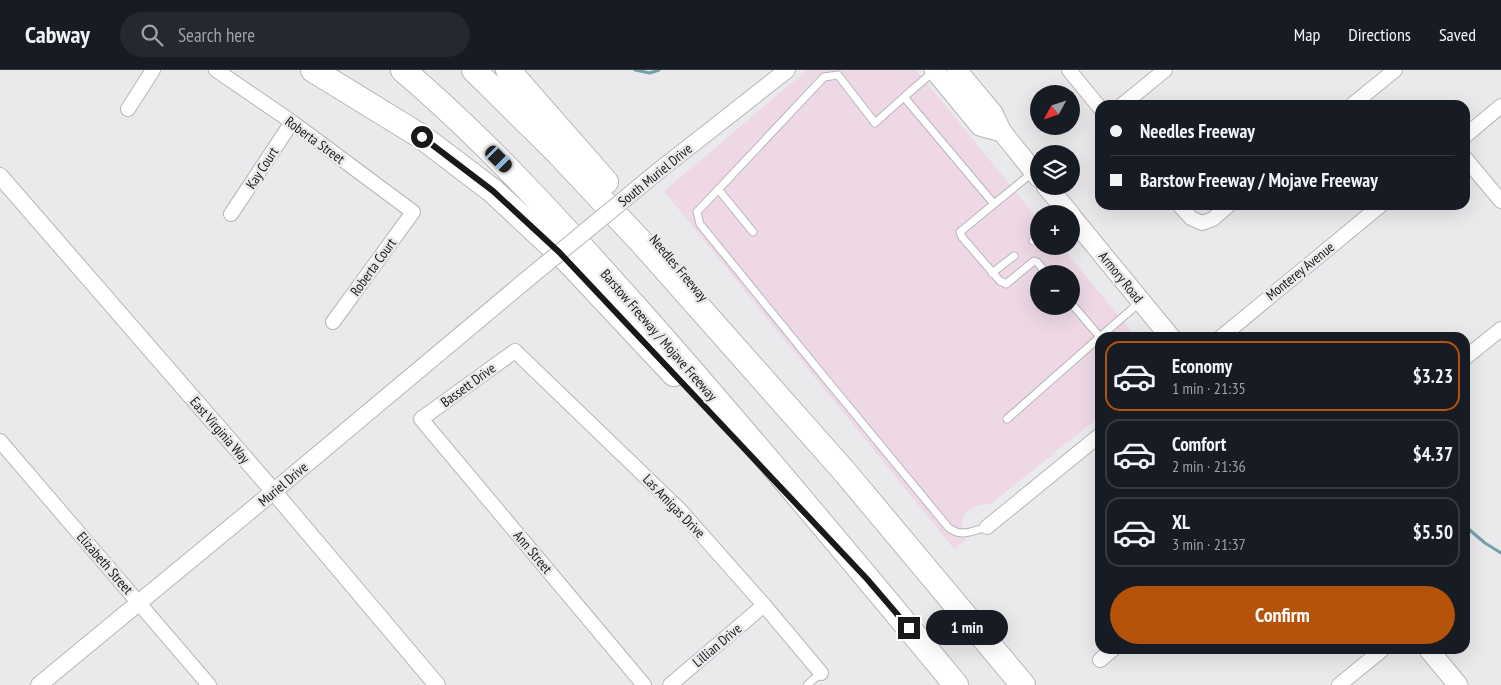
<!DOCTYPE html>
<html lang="en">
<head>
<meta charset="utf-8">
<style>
  body { margin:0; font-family:"PT Sans Narrow",sans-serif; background:#242831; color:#f1f3f6; height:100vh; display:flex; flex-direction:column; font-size:19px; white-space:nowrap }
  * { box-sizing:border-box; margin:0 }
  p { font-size:16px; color:#9ea1a6 }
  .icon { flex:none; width:28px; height:28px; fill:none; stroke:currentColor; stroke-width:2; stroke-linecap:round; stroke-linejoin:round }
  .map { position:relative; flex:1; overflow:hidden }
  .side { position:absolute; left:1095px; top:262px; width:375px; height:322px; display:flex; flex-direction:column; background:#171b24; border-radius:15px; box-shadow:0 5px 20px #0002 }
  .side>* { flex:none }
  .guide { position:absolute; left:1095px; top:30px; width:375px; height:110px; border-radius:15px; box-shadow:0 5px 20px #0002; display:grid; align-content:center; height:110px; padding:0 15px; background:#171b24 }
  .needle { width:32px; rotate:230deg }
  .buttons { position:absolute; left:1030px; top:15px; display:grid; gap:10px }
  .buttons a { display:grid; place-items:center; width:50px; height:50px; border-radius:50%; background:#171b24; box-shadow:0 5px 20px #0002; font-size:25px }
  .end { position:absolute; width:22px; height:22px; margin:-11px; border:6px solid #19191a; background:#fff; box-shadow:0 0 0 2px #fff }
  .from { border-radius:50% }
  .bubble { position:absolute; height:35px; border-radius:18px; background:#171b24; box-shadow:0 5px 20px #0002; font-size:16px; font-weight:700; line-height:35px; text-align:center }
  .car { position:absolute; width:15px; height:30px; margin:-15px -8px; border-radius:6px; box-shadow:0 0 4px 1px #0007; background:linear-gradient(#222 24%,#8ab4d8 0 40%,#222 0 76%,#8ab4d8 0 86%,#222 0) }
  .guide b { display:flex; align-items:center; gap:18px; height:48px; font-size:19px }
  .guide b+b { border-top:1px solid #363941 }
  .guide i { width:12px; height:12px; background:#f1f3f6 }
  ul { padding:9px 0 0; list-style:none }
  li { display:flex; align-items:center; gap:15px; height:70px; margin:0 10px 8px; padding:0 5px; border:2px solid #363941; border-radius:15px }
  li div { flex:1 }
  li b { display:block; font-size:19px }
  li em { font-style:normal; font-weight:700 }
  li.active { border-color:#b45309 }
  li>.icon { width:45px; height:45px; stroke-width:1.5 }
  .primary-button { display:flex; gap:10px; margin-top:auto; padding:10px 15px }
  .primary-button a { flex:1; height:58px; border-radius:30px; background:#b45309; color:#fff; font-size:20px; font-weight:700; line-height:58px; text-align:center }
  header { display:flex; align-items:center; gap:30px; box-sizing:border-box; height:70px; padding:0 25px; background:#171b24; border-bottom:1px solid #363941 }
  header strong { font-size:24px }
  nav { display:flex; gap:28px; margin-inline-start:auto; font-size:18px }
  .search { width:350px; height:45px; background:#242831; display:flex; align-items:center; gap:12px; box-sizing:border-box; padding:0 18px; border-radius:28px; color:#9ea1a6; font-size:19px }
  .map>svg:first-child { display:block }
  .commercial { fill:#eed8e6; fill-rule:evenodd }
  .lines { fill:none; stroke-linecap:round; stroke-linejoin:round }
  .stream { stroke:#72a1a9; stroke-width:3 }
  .service-casing { stroke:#b7b5b9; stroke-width:9 }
  .minor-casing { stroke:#b7b5b9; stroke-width:16 }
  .tertiary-casing { stroke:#b7b5b9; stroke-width:18 }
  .secondary-casing { stroke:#b7b5b9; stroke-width:21 }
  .motorway-casing { stroke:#b7b5b9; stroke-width:26 }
  .service { stroke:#fff; stroke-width:7 }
  .minor { stroke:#fff; stroke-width:14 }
  .tertiary { stroke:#fff; stroke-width:16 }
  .secondary { stroke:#fff; stroke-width:19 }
  .motorway { stroke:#fff; stroke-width:24 }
  .tertiary-bridge-casing { stroke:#b7b5b9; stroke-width:18; stroke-linecap:butt }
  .tertiary-bridge { stroke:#fff; stroke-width:16 }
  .route { stroke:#19191a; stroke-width:6 }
  .labels { text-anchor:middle; stroke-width:5; stroke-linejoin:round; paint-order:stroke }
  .street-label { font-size:14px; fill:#19191a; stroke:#eae9ec }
</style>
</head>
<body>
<header>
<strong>Cabway</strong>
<div class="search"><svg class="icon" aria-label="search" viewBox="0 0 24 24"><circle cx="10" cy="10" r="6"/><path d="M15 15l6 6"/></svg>Search here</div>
<nav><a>Map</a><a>Directions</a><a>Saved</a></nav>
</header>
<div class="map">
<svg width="1501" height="615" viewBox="0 0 1501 615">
  <rect width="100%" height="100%" fill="#eae9ec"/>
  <path class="commercial" d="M807 0H916L1039 150V176H1061L1136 267 1100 268V346L992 433 979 435 971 438 964 446 961 452 966 470 954 479 664 121ZM1039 204H1071V236H1039Z"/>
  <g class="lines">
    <path class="stream" d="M635 0 650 3 659 0
      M1465 456 1485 473 1501 483"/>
    <g class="service-casing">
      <path id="service" d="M904 27 934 1
        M718 119 753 162
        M994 134 1032 103
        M1033 171 1039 168
        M992 203 1014 186
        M1100 267 1139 233
        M1007 349 1100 267 1071 233
        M987 457C973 461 960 468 948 457L826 309 700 154 697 142 824 7 838 5 875 53 904 27 994 134 960 162 962 167 1000 211 1006 214 1034 191 1037 192 1047 204
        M807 615 821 603"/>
    </g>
    <g class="minor-casing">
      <path id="minor" d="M216 0 292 52 413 142 333 252
        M1069 0 1100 38
        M1122 35 1165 0
        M1352 35 1395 0
        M128 39 153 0
        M1465 66 1501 36
        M1465 88 1501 131
        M1179 135 1191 148 1202 153 1213 149 1229 135
        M231 144 292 52
        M1220 268 1381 135
        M1465 288 1501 259
        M0 371 209 615
        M987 457 1100 365
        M1100 590 1112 580
        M644 615 421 349 515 281 679 439 764 535 821 603
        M670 615 764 535
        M1339 615 1382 580"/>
    </g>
    <g class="tertiary-casing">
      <path id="tertiary" d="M661 99 787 0
        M0 106 263 409 437 615
        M39 615 273 422 525 211"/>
    </g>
    <g class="secondary-casing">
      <path id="secondary" d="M934 0 980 56 1002 62
        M957 0 993 43 1002 62 1039 108
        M1046 116 1070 144
        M1071 146 1171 268
        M1429 580 1458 615"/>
    </g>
    <g class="motorway-casing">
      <path id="motorway" d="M313 0 422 67 493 121 569 192 674 304
        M403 0C489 73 564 157 639 241 747 363 852 489 956 615
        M474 0 558 83 643 174 844 401 1023 615
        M508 0 606 112"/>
    </g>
    <use href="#service" class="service"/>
    <use href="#minor" class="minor"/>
    <use href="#tertiary" class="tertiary"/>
    <use href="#secondary" class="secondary"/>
    <use href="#motorway" class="motorway"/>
    <g class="tertiary-bridge-casing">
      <path id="tertiary-bridge" d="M525 211 661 99"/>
    </g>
    <use href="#tertiary-bridge" class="tertiary-bridge"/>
  </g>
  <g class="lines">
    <path class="route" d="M422 67 493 121 559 182 867 509 909 558"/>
  </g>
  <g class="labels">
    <g class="street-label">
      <text transform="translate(315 70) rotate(36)" y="5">Roberta Street</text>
      <text transform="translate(262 98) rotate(-57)" y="5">Kay Court</text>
      <text transform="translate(655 105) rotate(-39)" y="5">South Muriel Drive</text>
      <text transform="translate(373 197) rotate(-54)" y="5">Roberta Court</text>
      <text transform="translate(679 198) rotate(50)" y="5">Needles Freeway</text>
      <text transform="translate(1300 201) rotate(-39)" y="5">Monterey Avenue</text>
      <text transform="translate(1121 207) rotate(51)" y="5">Armory Road</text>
      <text transform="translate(659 265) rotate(49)" y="5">Barstow Freeway / Mojave Freeway</text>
      <text transform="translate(468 315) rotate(-36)" y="5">Bassett Drive</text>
      <text transform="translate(220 360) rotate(49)" y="5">East Virginia Way</text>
      <text transform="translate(283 414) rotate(-40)" y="5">Muriel Drive</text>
      <text transform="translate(674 436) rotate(46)" y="5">Las Amigas Drive</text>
      <text transform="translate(533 482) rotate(50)" y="5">Ann Street</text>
      <text transform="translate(105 493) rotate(49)" y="5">Elizabeth Street</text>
      <text transform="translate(717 575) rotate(-40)" y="5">Lillian Drive</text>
    </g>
  </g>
</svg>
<div class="buttons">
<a><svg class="needle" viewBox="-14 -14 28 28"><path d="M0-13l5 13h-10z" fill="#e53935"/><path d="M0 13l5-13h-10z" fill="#9ea1a6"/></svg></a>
<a><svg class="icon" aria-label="layers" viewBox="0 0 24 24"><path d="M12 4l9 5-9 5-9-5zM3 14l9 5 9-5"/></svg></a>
<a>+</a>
<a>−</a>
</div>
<i class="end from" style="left:422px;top:67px"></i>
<i class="end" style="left:909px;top:558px"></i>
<div class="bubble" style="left:926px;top:540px;width:82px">1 min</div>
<i class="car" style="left:499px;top:89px;rotate:135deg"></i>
<div class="guide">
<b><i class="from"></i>Needles Freeway</b>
<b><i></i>Barstow Freeway / Mojave Freeway</b>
</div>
<section class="side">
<ul>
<li class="active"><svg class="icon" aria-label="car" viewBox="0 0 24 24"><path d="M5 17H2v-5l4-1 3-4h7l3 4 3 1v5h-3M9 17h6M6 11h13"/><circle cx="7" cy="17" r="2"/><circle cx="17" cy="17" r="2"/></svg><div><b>Economy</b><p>1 min · 21:35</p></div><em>$3.23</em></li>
<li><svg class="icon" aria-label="car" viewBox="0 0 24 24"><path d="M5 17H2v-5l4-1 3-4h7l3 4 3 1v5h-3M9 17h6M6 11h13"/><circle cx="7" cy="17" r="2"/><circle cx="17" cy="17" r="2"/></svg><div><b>Comfort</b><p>2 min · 21:36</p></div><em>$4.37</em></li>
<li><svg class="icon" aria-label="car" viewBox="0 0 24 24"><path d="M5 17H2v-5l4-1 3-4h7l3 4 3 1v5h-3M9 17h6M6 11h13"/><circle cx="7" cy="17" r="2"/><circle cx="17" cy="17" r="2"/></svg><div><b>XL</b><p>3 min · 21:37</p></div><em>$5.50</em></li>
</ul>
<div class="primary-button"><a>Confirm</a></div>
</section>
</div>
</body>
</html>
